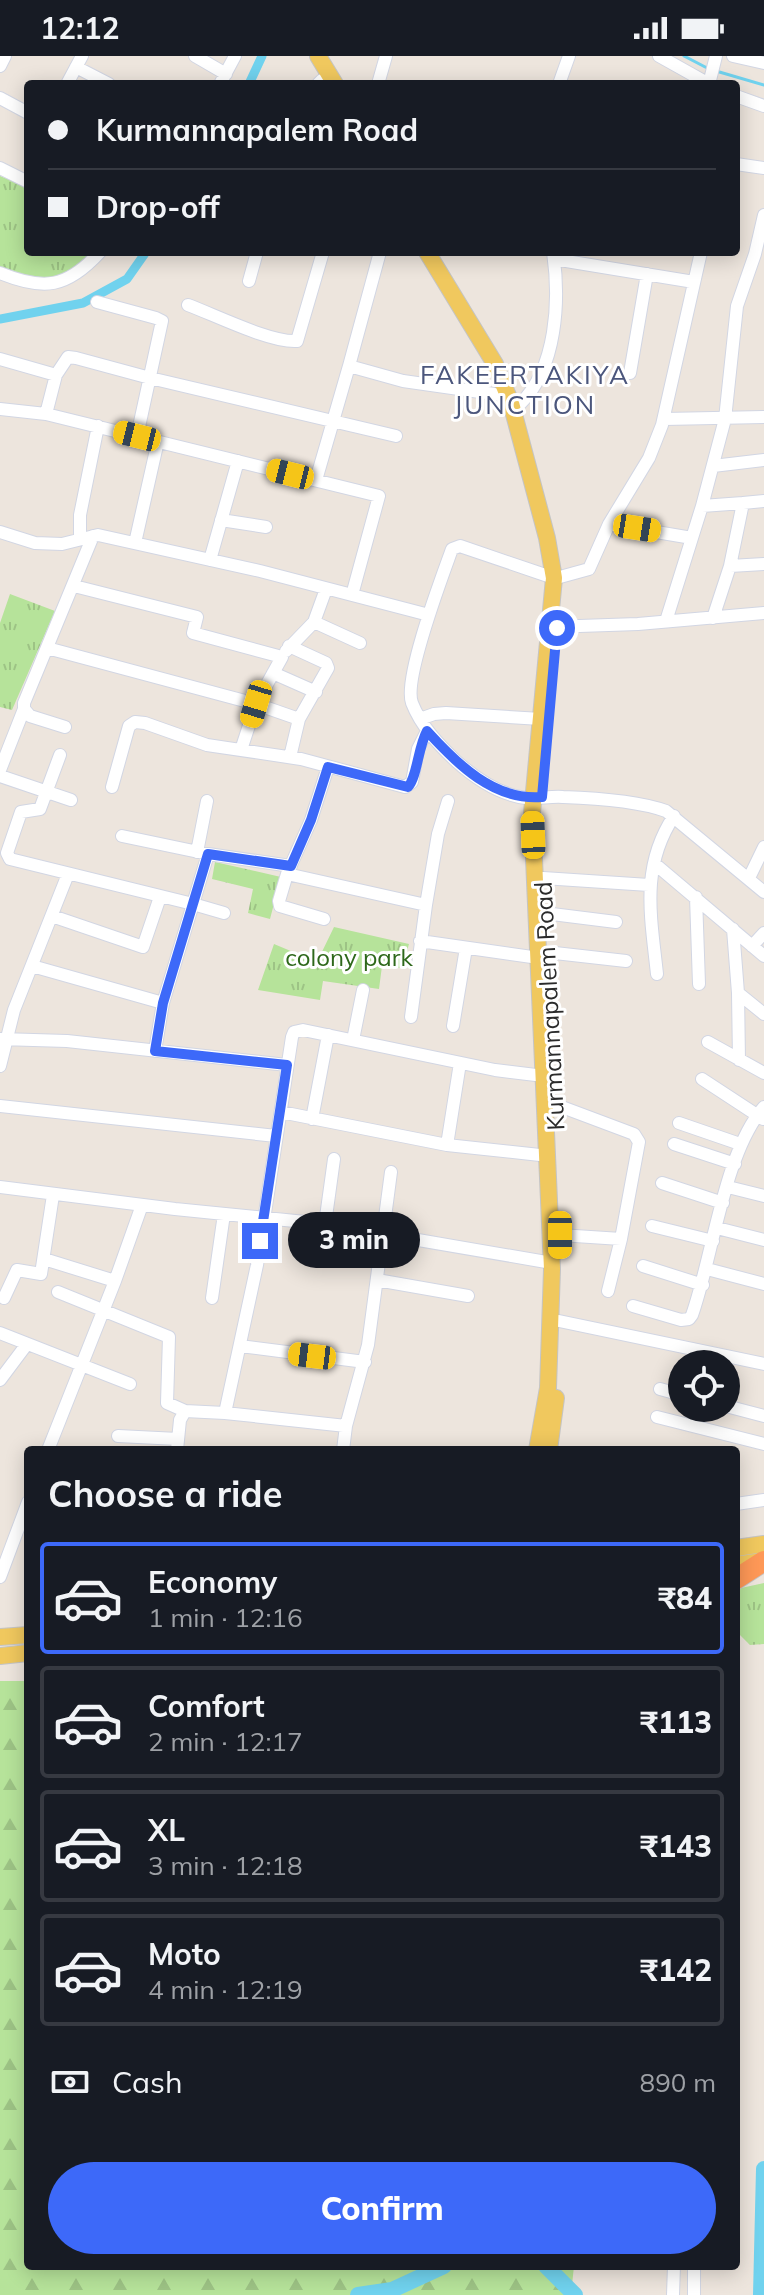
<!DOCTYPE html>
<html lang="en">
<head>
<meta charset="utf-8">
<style>
  body { margin:0; font-family:Mulish,sans-serif; background:#242831; color:#f1f3f6; height:100vh; display:flex; flex-direction:column; font-size:30px; white-space:nowrap }
  * { box-sizing:border-box; margin:0 }
  p { font-size:26px; color:#9ea1a6 }
  .icon { flex:none; width:44px; height:44px; fill:none; stroke:currentColor; stroke-width:2; stroke-linecap:round; stroke-linejoin:round }
  .map { position:relative; flex:1; overflow:hidden }
  .side { position:absolute; left:24px; top:1390px; width:716px; height:824px; display:flex; flex-direction:column; background:#171b24; border-radius:8px; box-shadow:0 4px 20px #0003 }
  .side>* { flex:none }
  .guide { position:absolute; left:24px; top:24px; width:716px; height:176px; border-radius:8px; box-shadow:0 4px 20px #0003; display:grid; align-content:center; height:176px; padding:0 24px; background:#171b24 }
  .controls { position:absolute; left:668px; top:1294px; display:grid; gap:16px }
  .controls a { display:grid; place-items:center; width:72px; height:72px; border-radius:50%; background:#171b24; box-shadow:0 4px 20px #0003; font-size:40px }
  .end { position:absolute; width:36px; height:36px; margin:-18px; border:10px solid #3d69f9; background:#fff; box-shadow:0 0 0 4px #fff }
  .from { border-radius:50% }
  .bubble { position:absolute; height:56px; border-radius:28px; background:#171b24; box-shadow:0 4px 20px #0003; font-size:26px; font-weight:800; line-height:56px; text-align:center }
  .car { position:absolute; width:24px; height:48px; margin:-24px -12px; border-radius:10px; box-shadow:0 0 6px 2px #0007; background:linear-gradient(#f5c518 24%,#345 0 40%,#f5c518 0 76%,#345 0 86%,#f5c518 0) }
  .guide b { display:flex; align-items:center; gap:28px; height:76px; font-size:30px }
  .guide b+b { border-top:2px solid #363941 }
  .guide i { width:20px; height:20px; background:#f1f3f6 }
  ul { padding:0; list-style:none }
  li { display:flex; align-items:center; gap:24px; height:112px; margin:0 16px 12px; padding:0 8px; border:4px solid #363941; border-radius:8px }
  li div { flex:1 }
  li b { display:block; font-size:30px }
  li em { font-style:normal; font-weight:800 }
  li.selected { border-color:#3d69f9 }
  li>.icon { width:72px; height:72px; stroke-width:1.5 }
  h2 { padding:0 24px; font-size:36px; line-height:96px }
  .pay { display:flex; align-items:center; gap:20px; height:88px; padding:0 24px; font-size:30px }
  .pay p { margin-inline-start:auto }
  .button { display:flex; gap:16px; margin-top:auto; padding:16px 24px }
  .button a { flex:1; height:92px; border-radius:48px; background:#3d69f9; color:#fff; font-size:32px; font-weight:800; line-height:92px; text-align:center }
  .status { display:flex; justify-content:space-between; align-items:center; height:56px; padding:0 40px; background:#171b24; direction:ltr }
  .status svg { height:22px; fill:currentColor }
  .map>svg:first-child { display:block }
  .grass { fill:url(#grass-tufts) }
  .forest { fill:url(#forest-firs) }
  .lines { fill:none; stroke-linecap:round; stroke-linejoin:round }
  .stream { stroke:#70d2ee; stroke-width:3 }
  .canal { stroke:#70d2ee; stroke-width:9 }
  .river { stroke:#70d2ee; stroke-width:16 }
  .minor-casing { stroke:#d2d6e3; stroke-width:14 }
  .major-casing { stroke:#c4c4c4; stroke-width:18 }
  .highway-casing { stroke:#c4c4c4; stroke-width:22 }
  .minor { stroke:#fff; stroke-width:12 }
  .major { stroke:#f0c85e; stroke-width:16 }
  .highway { stroke:#fe9857; stroke-width:20 }
  .route { stroke:#3d69f9; stroke-width:10 }
  .labels { text-anchor:middle; stroke-width:6; stroke-linejoin:round; paint-order:stroke }
  .park-label { font-size:24px; fill:#2e681a; stroke:#fff }
  .street-label { font-size:24px; fill:#2b2b2b; stroke:#fff }
  .neighbourhood-label { font-size:26px; letter-spacing:2px; fill:#4b567c; stroke:#fff }
</style>
</head>
<body>
<div class="status"><b>12:12</b><svg viewBox="0 0 49 12"><path d="M0 12V9h3v3zM5 12V6h3v6zM10 12V3h3v9zM15 12V0h3v12zM26 1h20v11H26zM47 4h2v5h-2z"/></svg></div>
<div class="map">
<svg width="764" height="2239" viewBox="0 0 764 2239">
  <defs>
    <pattern id="grass-tufts" width="24" height="20" patternUnits="userSpaceOnUse" patternTransform="scale(2)"><rect width="24" height="20" fill="#b6e39a"/><path d="M3 7l-1-3M5 7V3M7 7l1-3M15 17l-1-3M17 17v-4M19 17l1-3" fill="none" stroke="#9dc385"/></pattern>
    <pattern id="forest-firs" width="22" height="20" patternUnits="userSpaceOnUse" patternTransform="scale(2)"><rect width="22" height="20" fill="#b6e39a"/><path d="M5 1l3.5 6h-7zM16 11l3.5 6h-7z" fill="#9dc385"/></pattern>
  </defs>
  <rect width="100%" height="100%" fill="#ede5dd"/>
  <path class="grass" d="M0 120 28 131V196H97L84 209 45 226 0 214Z
    M10 538 55 555 12 654 0 651V567Z
    M215 806 281 821 270 863 248 857 253 833 212 823Z
    M334 871 409 888 402 912 382 910 379 933 323 925 320 944 258 934 274 888 317 906Z
    M764 1527V1588L750 1589 736 1575V1538L741 1532Z"/>
  <path class="forest" d="M0 1625H28V2210H574L571 2239H0Z"/>
  <g class="lines">
    <path class="stream" d="M684 0 709 13
      M716 15 764 29"/>
    <path class="canal" d="M249 28 262 0
      M0 263 83 247 127 223 146 196"/>
    <path class="river" d="M546 2210 575 2239
      M358 2239 392 2234 444 2210
      M761 2239 764 2113"/>
    <g class="minor-casing">
      <path id="minor" d="M195 0 226 18
        M659 0 709 28
        M733 0 764 7
        M0 10 5 0
        M76 11 109 28
        M67 28 82 0
        M220 28 235 0
        M318 28 322 24
        M378 28 386 0
        M559 28 569 0
        M709 28 716 0
        M736 40 764 50
        M0 42 28 57
        M736 108 764 112
        M0 112 28 126
        M380 196 349 310 403 325 508 340
        M554 203 694 226
        M0 217C44 235 67 232 100 196
        M249 225 257 196
        M97 246 156 262 162 265 137 380
        M188 249C215 259 271 287 297 285L323 196
        M0 303 56 319
        M630 317 647 218
        M520 348C557 312 560 244 553 196
        M0 353 46 358 379 440 352 539
        M46 358 56 319 68 301 76 302 150 322 396 380
        M664 363 764 361
        M713 410 764 404
        M316 424 349 310
        M702 450 743 447
        M221 464 266 471
        M609 468 692 482
        M0 476 35 487 62 488 98 479 260 515 429 559
        M80 483V459L98 370
        M135 487 158 385
        M210 504 238 405
        M730 510 743 447 764 445
        M560 521 589 513 609 468 649 402 662 369 701 196
        M554 522 460 490 452 493C442 521 403 623 412 647 421 670 438 688 456 705 475 722 500 739 526 742 538 743 551 740 563 741 593 742 638 745 666 755L764 836
        M713 562 730 510 764 508
        M666 565 702 450 725 363 737 250 755 198 764 159
        M314 566 360 587
        M550 571 638 568 764 557
        M289 590 326 607 328 612 299 663 290 701
        M47 592 256 648 282 601 193 577 197 561 74 530
        M286 595 314 566 326 533
        M273 617 316 636
        M420 663 434 658 446 657 541 663
        M65 671 30 660 24 653V647L93 480
        M241 694 256 648 299 663
        M60 699 40 753 21 756 7 797 10 803 193 848 208 798
        M328 711 311 764 287 818 426 849
        M0 714 24 653
        M0 720 71 744
        M112 731 129 670 135 666 145 667 207 689 301 703 405 731 412 726 418 693 427 675
        M122 780 208 798 291 810
        M197 796 207 745
        M655 808 764 900
        M287 818 279 845 280 850 324 863
        M543 822 649 829
        M749 822 764 791
        M696 841 699 928
        M544 857 616 866
        M52 860 143 891 160 841
        M733 873 738 937 739 1004
        M420 885 539 902
        M752 890 764 877
        M546 896 626 905
        M32 910 163 947 155 995
        M657 918C651 861 640 811 674 760
        M738 937 764 958
        M163 947 193 848 224 857
        M411 961 426 849 438 778 448 745
        M453 970 466 892
        M0 983 67 985 287 1009
        M353 984 363 934
        M708 986 764 1017
        M0 1010 14 954 68 818
        M702 1023 763 1063
        M554 1048 634 1078 639 1086 621 1183 608 1235
        M0 1050 276 1080
        M281 1056 447 1089 549 1100
        M312 1063 328 979
        M679 1067 740 1088
        M674 1088 735 1108
        M447 1089 460 1007
        M662 1127 723 1147
        M0 1131 175 1153 325 1168 552 1207
        M728 1131 764 1140
        M325 1168 334 1103
        M652 1170 713 1185
        M717 1172 764 1184
        M560 1179 621 1183
        M44 1203 115 1225
        M643 1210 703 1229
        M707 1213 764 1228
        M377 1224 468 1240
        M58 1236 169 1281 167 1347 185 1355
        M4 1242 17 1214 41 1218 53 1139
        M212 1242 224 1158
        M633 1250 681 1264 689 1263 692 1259C713 1200 724 1096 764 1051
        M559 1265 764 1308
        M0 1277 130 1328
        M240 1290 365 1306
        M0 1324 27 1288
        M660 1333 682 1339
        M726 1350 764 1360
        M657 1361 764 1388
        M346 1370 225 1357 257 1209 292 981 294 976 303 974 495 1014 544 1020
        M118 1380 178 1383
        M48 1394 115 1225 142 1149
        M177 1394 180 1364 185 1355 225 1357
        M343 1394 346 1370 368 1289 391 1116
        M736 1448 764 1444
        M0 1521 28 1446
        M673 2239 674 2210
        M694 2239V2210"/>
    </g>
    <g class="major-casing">
      <path id="major" d="M318 0 335 28
        M427 196 495 308 511 347 547 482 554 522 532 757 552 1213 548 1332 537 1394
        M549 1394 556 1342
        M736 1492 764 1488
        M736 1509 762 1505
        M0 1581 28 1579
        M0 1600 28 1597"/>
    </g>
    <g class="highway-casing">
      <path id="highway" d="M736 1523 764 1505"/>
    </g>
    <use href="#minor" class="minor"/>
    <use href="#major" class="major"/>
    <use href="#highway" class="highway"/>
  </g>
  <g class="lines">
    <path class="route" d="M260 1185 287 1009 155 995 163 947 208 798 291 810 311 764 328 711 408 731C417 722 418 691 427 675 457 708 494 745 542 741L557 572"/>
  </g>
  <g class="labels">
    <g class="park-label">
      <text x="349" y="910">colony park</text>
    </g>
    <g class="street-label">
      <text transform="translate(550 950) rotate(-93)" y="8">Kurmannapalem Road</text>
    </g>
    <g class="neighbourhood-label">
      <text x="525" y="328">FAKEERTAKIYA<tspan x="525" dy="30">JUNCTION</tspan></text>
    </g>
  </g>
</svg>
<div class="controls">
<a><svg class="icon" aria-label="locate" viewBox="0 0 24 24"><circle cx="12" cy="12" r="6"/><path d="M12 2v4M12 18v4M2 12h4M18 12h4"/></svg></a>
</div>
<i class="end from" style="left:557px;top:572px"></i>
<i class="end" style="left:260px;top:1185px"></i>
<div class="bubble" style="left:288px;top:1156px;width:132px">3 min</div>
<i class="car" style="left:137px;top:380px;rotate:284deg"></i>
<i class="car" style="left:290px;top:418px;rotate:284deg"></i>
<i class="car" style="left:637px;top:472px;rotate:99deg"></i>
<i class="car" style="left:256px;top:648px;rotate:197deg"></i>
<i class="car" style="left:533px;top:779px;rotate:358deg"></i>
<i class="car" style="left:560px;top:1179px;rotate:180deg"></i>
<i class="car" style="left:312px;top:1300px;rotate:277deg"></i>
<div class="guide">
<b><i class="from"></i>Kurmannapalem Road</b>
<b><i></i>Drop-off</b>
</div>
<section class="side">
<h2>Choose a ride</h2>
<ul>
<li class="selected"><svg class="icon" aria-label="car" viewBox="0 0 24 24"><path d="M5 17H2v-5l4-1 3-4h7l3 4 3 1v5h-3M9 17h6M6 11h13"/><circle cx="7" cy="17" r="2"/><circle cx="17" cy="17" r="2"/></svg><div><b>Economy</b><p>1 min · 12:16</p></div><em>₹84</em></li>
<li><svg class="icon" aria-label="car" viewBox="0 0 24 24"><path d="M5 17H2v-5l4-1 3-4h7l3 4 3 1v5h-3M9 17h6M6 11h13"/><circle cx="7" cy="17" r="2"/><circle cx="17" cy="17" r="2"/></svg><div><b>Comfort</b><p>2 min · 12:17</p></div><em>₹113</em></li>
<li><svg class="icon" aria-label="car" viewBox="0 0 24 24"><path d="M5 17H2v-5l4-1 3-4h7l3 4 3 1v5h-3M9 17h6M6 11h13"/><circle cx="7" cy="17" r="2"/><circle cx="17" cy="17" r="2"/></svg><div><b>XL</b><p>3 min · 12:18</p></div><em>₹143</em></li>
<li><svg class="icon" aria-label="car" viewBox="0 0 24 24"><path d="M5 17H2v-5l4-1 3-4h7l3 4 3 1v5h-3M9 17h6M6 11h13"/><circle cx="7" cy="17" r="2"/><circle cx="17" cy="17" r="2"/></svg><div><b>Moto</b><p>4 min · 12:19</p></div><em>₹142</em></li>
</ul>
<div class="pay"><svg class="icon" aria-label="cash" viewBox="0 0 24 24"><path d="M3 7h18v10H3z"/><circle cx="12" cy="12" r="2"/></svg>Cash<p>890 m</p></div>
<div class="button"><a>Confirm</a></div>
</section>
</div>
</body>
</html>
